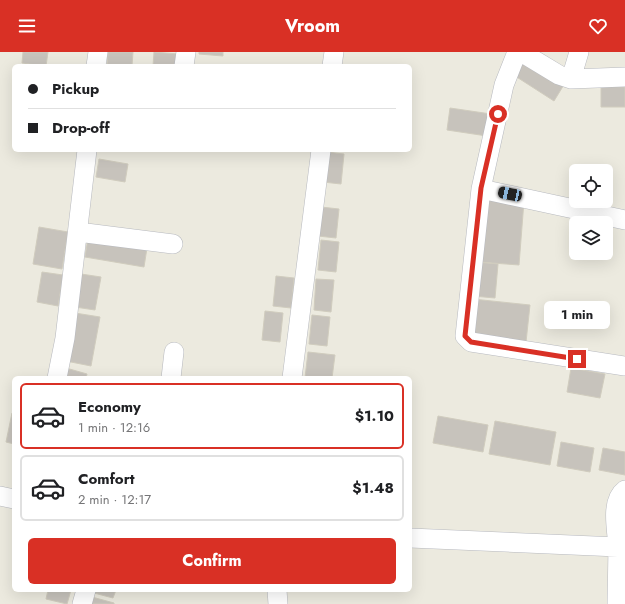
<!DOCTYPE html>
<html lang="en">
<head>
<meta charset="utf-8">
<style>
  body { margin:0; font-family:Jost,sans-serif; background:#f6f6f6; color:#202124; height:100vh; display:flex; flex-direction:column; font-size:15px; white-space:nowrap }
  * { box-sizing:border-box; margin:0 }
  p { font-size:13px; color:#757577 }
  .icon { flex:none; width:22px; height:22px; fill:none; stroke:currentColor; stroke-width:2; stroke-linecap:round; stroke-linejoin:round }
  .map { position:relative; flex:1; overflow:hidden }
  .details { position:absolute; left:12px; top:324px; width:400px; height:216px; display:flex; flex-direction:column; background:#fff; border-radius:6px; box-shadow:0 4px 16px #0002 }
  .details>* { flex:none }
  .top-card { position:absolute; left:12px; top:12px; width:400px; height:88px; border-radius:6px; box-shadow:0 4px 16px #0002; display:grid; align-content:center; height:88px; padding:0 16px; background:#fff }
  .tools { position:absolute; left:569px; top:112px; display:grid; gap:8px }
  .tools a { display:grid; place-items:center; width:44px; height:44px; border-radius:6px; background:#fff; box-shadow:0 4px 16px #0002; font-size:20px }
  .end { position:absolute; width:18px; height:18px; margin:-9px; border:5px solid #d93025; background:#fff; box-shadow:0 0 0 2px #fff }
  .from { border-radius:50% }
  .bubble { position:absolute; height:28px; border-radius:6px; background:#fff; box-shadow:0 4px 16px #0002; font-size:13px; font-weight:700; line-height:28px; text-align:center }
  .car { position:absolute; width:12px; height:24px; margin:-12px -6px; border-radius:5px; box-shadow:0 0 3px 1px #0007; background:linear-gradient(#222 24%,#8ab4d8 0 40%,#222 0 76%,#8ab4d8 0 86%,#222 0) }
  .top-card b { display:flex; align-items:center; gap:14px; height:38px; font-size:15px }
  .top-card b+b { border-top:1px solid #e0e0e0 }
  .top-card i { width:10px; height:10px; background:#202124 }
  ul { padding:7px 0 0; list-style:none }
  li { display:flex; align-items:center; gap:12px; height:66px; margin:0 8px 6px; padding:0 8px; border:2px solid #e0e0e0; border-radius:6px }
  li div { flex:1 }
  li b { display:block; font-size:15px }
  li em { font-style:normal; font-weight:700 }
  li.on { border-color:#d93025 }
  li>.icon { width:36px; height:36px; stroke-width:1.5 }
  .cta { display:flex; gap:8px; margin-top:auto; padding:8px 16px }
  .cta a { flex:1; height:46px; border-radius:6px; background:#d93025; color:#fff; font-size:16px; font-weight:700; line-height:46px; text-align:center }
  header { display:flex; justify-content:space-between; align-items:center; height:52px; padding:0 16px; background:#d93025; color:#fff; font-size:18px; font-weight:700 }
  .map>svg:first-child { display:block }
  .building { fill:#c7c3bc; stroke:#d0ccbe }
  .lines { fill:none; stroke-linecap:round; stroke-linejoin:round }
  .minor-casing { stroke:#b7b9bf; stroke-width:20 }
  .minor { stroke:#fff; stroke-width:19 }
  .route { stroke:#d93025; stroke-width:5 }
</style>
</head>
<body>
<header><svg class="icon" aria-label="menu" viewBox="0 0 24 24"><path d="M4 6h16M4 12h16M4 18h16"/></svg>Vroom<svg class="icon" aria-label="heart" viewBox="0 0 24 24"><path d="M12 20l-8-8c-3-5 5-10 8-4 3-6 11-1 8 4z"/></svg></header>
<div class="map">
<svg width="625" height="552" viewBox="0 0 625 552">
  <rect width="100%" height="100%" fill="#eceadf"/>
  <path class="building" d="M23 0H48L46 14 22 11Z
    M108 0H133L132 14H107Z
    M154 0 178 2 177 14H153Z
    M199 0H223V4L199 2Z
    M524 5 565 31 554 49 512 22Z
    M601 35H625V55H601Z
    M450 56 491 62 487 84 447 78Z
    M326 100 344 102 341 132 323 130Z
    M99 107 128 112 125 130 96 125Z
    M484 146 524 149 519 213 479 210Z
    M321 155 339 157 336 186 318 184Z
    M39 175 68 180 62 217 33 212Z
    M88 186 147 196 144 215 85 205Z
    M321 188 339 190 336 220 318 218Z
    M476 210 498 212 495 246 473 244Z
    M42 220 63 223 58 254 37 250Z
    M81 222 101 225 95 258 75 255Z
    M276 224 294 226 291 256 273 254Z
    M316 227 334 228 331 260 314 258Z
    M473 247 530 253 526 290 469 285Z
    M265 259 283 261 280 290 262 288Z
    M75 261 100 265 91 314 66 309Z
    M312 263 330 265 327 294 309 292Z
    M308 300 335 303 332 326H305Z
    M66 316 87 322 86 326H63Z
    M571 316 605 322 600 346 567 340Z
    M12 361 14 362V392L6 390Z
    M438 364 488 373 483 400 433 391Z
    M495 369 556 380 550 413 489 402Z
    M561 390 594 396 590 420 557 414Z
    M603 396 625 400V423L599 418Z
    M48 538H71L67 552 46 547Z
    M95 538H116L113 546 94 541Z
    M92 545 114 551V552H90Z"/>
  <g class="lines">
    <g class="minor-casing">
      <path id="minor" d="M517 0 504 33 481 137 465 284 471 290 625 314
        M521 0 559 23 571 27
        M579 0 571 27 625 25
        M96 14 98 0
        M184 14 186 0
        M332 14 334 0
        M481 137 625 168
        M78 180 173 192
        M57 326 65 286 87 98
        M171 326 174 300
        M292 326 321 98
        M0 444 14 447
        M410 486 618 495 617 552
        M618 495C617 478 610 449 625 438
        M277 538 278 552
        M82 552 86 538"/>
    </g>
    <use href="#minor" class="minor"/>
  </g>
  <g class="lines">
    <path class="route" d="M498 62 481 136 465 284 471 290 577 307"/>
  </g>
</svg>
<div class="tools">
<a><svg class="icon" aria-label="locate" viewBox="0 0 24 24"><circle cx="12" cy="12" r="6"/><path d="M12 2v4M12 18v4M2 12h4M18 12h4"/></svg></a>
<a><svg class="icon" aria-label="layers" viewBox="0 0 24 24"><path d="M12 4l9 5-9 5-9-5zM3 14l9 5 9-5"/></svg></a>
</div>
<i class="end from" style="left:498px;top:62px"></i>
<i class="end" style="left:577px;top:307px"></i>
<div class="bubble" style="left:544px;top:249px;width:66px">1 min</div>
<i class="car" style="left:510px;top:142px;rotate:282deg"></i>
<div class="top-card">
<b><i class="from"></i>Pickup</b>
<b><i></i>Drop-off</b>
</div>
<section class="details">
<ul>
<li class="on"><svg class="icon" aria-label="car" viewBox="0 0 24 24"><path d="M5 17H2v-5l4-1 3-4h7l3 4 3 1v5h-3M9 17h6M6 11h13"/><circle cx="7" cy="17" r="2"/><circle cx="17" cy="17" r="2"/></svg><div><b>Economy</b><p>1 min · 12:16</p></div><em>$1.10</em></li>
<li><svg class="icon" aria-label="car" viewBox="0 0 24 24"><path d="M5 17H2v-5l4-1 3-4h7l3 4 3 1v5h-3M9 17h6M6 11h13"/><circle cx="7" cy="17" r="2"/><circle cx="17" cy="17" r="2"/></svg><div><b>Comfort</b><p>2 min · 12:17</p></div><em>$1.48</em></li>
</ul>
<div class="cta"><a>Confirm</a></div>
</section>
</div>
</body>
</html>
